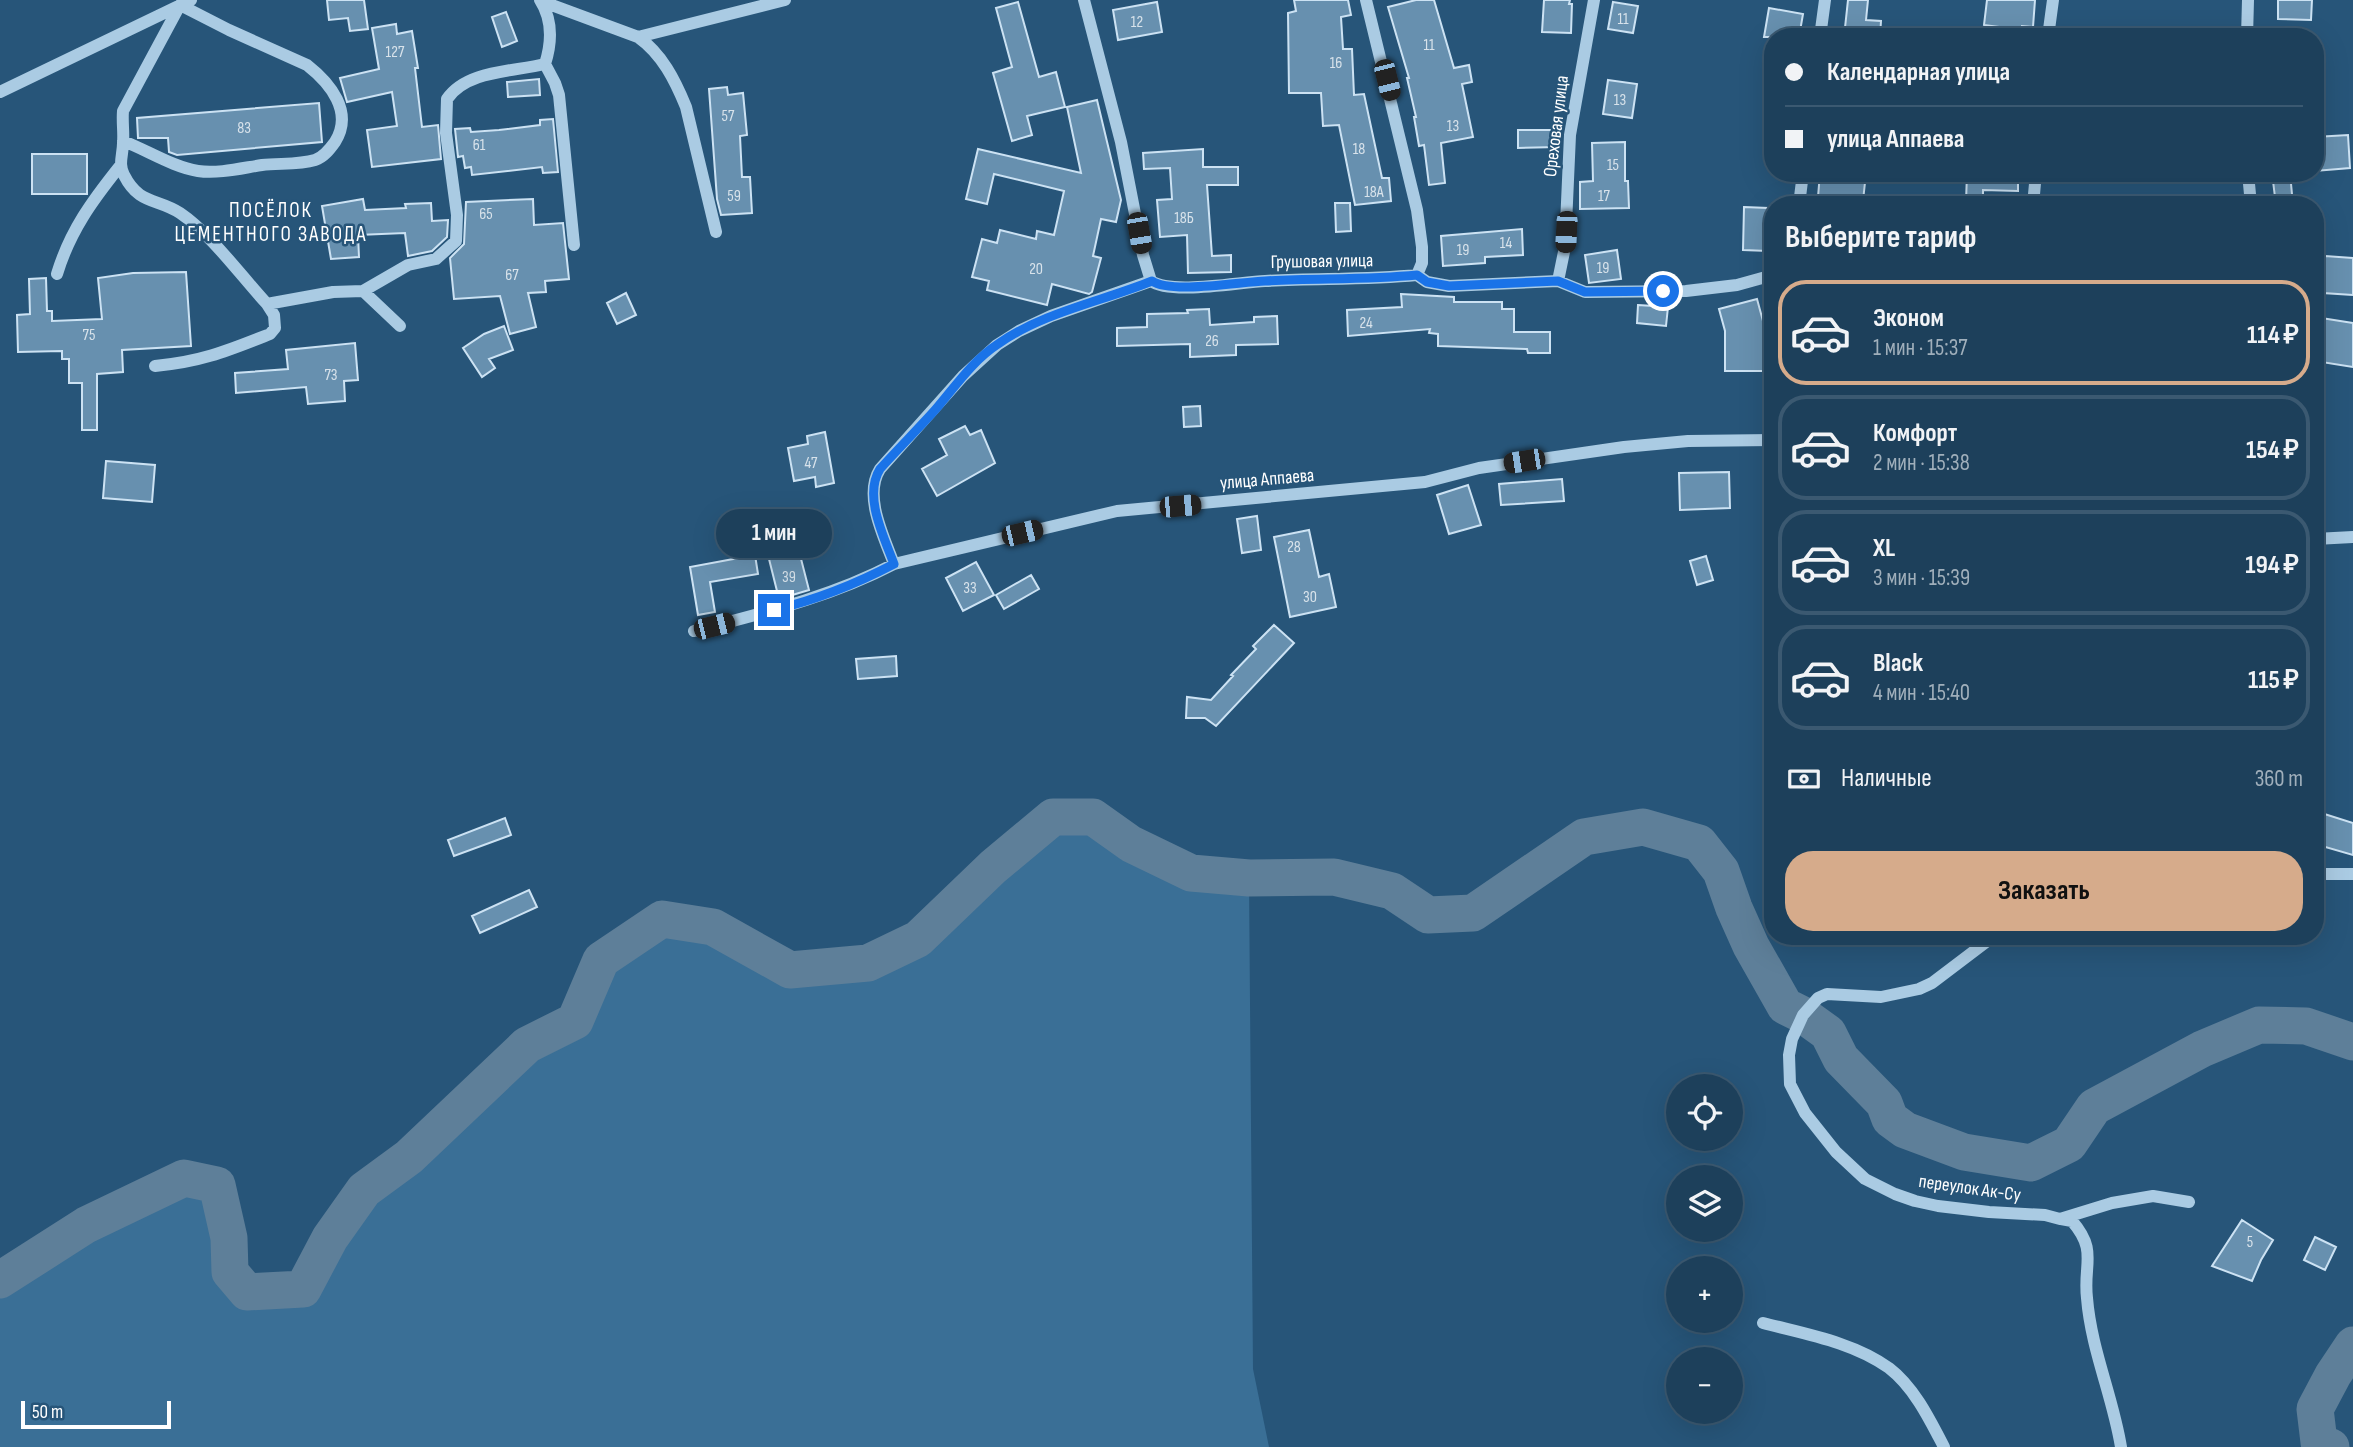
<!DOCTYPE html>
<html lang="ru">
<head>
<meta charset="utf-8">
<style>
  body { margin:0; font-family:"Sofia Sans Condensed",sans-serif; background:#254761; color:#f1f3f6; height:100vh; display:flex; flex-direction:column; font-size:26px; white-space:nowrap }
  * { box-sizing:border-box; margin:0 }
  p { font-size:23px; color:#a0afbb }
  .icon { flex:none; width:38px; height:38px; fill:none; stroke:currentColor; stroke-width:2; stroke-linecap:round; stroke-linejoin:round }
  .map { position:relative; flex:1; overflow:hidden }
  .panel { position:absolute; left:1764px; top:196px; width:560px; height:749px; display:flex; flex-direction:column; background:#1d405b; border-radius:28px; box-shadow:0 7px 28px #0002,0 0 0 2px #3b5971 }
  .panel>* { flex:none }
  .banner { position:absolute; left:1764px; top:28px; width:560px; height:154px; border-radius:28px; box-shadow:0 7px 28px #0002,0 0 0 2px #3b5971; display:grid; align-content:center; height:154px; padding:0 21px; background:#1d405b }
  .buttons { position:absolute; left:1666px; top:1074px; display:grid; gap:14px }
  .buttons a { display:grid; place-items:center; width:77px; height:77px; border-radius:50%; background:#1d405b; box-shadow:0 7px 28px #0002,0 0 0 2px #3b5971; font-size:35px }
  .scale { position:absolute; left:21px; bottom:18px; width:150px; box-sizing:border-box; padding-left:7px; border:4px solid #fff; border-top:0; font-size:19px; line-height:24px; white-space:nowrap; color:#fff; -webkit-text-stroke:5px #275579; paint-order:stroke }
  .end { position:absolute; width:32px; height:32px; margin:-16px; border:9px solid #1a73e8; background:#fff; box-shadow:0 0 0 4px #fff }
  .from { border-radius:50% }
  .bubble { position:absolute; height:49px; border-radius:24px; background:#1d405b; box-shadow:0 7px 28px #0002,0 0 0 2px #3b5971; font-size:23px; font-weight:700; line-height:49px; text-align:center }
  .car { position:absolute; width:21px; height:42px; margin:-21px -10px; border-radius:9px; box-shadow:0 0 5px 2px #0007; background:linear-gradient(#222 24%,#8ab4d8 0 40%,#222 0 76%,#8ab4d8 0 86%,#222 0) }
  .banner b { display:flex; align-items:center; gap:24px; height:66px; font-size:26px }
  .banner b+b { border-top:2px solid #3b5971 }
  .banner i { width:18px; height:18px; background:#f1f3f6 }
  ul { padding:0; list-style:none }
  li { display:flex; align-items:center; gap:21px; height:105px; margin:0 14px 10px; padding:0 7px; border:4px solid #3b5971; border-radius:28px }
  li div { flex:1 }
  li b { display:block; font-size:26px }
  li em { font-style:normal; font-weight:700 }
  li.active { border-color:#d6ab8b }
  li>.icon { width:63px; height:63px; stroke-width:1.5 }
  h2 { padding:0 21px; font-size:32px; line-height:84px }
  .pay { display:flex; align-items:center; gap:18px; height:77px; padding:0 21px; font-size:26px }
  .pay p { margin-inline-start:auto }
  .button { display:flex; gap:14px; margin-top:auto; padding:14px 21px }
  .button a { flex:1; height:80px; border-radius:28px; background:#d6ab8b; color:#111; font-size:28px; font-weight:700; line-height:80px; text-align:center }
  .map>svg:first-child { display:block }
  .green { fill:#3a6f96 }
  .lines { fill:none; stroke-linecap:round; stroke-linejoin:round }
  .river { stroke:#5e7f99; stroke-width:37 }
  .building { fill:#6790af; stroke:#cce2f3; stroke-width:2 }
  .minor { stroke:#aacbe3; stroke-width:12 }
  .route { stroke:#1a73e8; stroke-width:9 }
  .labels { text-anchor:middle; stroke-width:5; stroke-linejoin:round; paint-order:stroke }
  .number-label { font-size:16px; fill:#d9e3eb }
  .street-label { font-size:19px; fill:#fff; stroke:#275579 }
  .neighbourhood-label { font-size:21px; letter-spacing:2px; fill:#fff; stroke:#275579 }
</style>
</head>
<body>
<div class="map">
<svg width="2353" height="1447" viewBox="0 0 2353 1447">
  <rect width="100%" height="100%" fill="#275579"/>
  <path class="green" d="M1053 817H1093L1131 844 1191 873 1249 878 1253 1369 1269 1447H0V1280L86 1225 184 1178 217 1185 229 1238 230 1271 247 1292 303 1289 330 1238 364 1190 409 1157 527 1045 575 1021 601 960 662 919 713 927 790 970 868 963 918 939 993 867Z"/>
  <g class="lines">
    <path class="river" d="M0 1280 86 1225 184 1178 217 1185 229 1238 230 1272 247 1292 303 1289 330 1238 364 1190 409 1157 527 1045 575 1021 601 960 662 919 713 927 790 970 868 963 918 939 993 867 1053 817H1093L1131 844 1191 873 1249 878 1334 877 1392 891 1428 915 1473 913 1584 837 1643 827 1699 843 1721 871 1734 908 1751 946 1785 1006 1803 1015 1828 1033 1841 1059 1884 1103 1890 1119 1905 1130 1964 1152 2031 1163 2069 1144 2094 1107 2202 1049 2259 1025 2306 1026 2353 1042
      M2331 1447 2319 1442 2315 1409 2333 1375 2353 1345"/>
  </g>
  <path class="building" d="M327 0H364L368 29 350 31 348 18 329 20Z
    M1294 0H1348L1351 15 1341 17 1343 49H1352L1354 95 1364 94 1382 178H1389L1391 201 1355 205 1339 125 1323 126 1321 93H1289L1288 13 1296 11Z
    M1416 0H1434L1454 68 1469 65 1472 82 1462 84 1473 137 1441 143 1445 183 1429 185 1424 145 1419 146 1414 117H1416L1407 78H1409L1388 7Z
    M1544 0H1570L1569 4H1572L1571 33 1542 32Z
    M1848 0H1868L1866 20 1881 21 1880 37H1844Z
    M1987 0H2035L2033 27 2022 26V30L1984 25Z
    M2278 0H2312L2311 20 2278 19Z
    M1018 2 1039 77 1056 72 1065 107 1027 116 1032 135 1012 141 993 73 1012 67 996 8Z
    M1157 2 1162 32 1118 40 1113 10Z
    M1613 2 1638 6 1633 33 1608 29Z
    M1769 8 1803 14 1799 37H1764Z
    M506 12 517 41 502 47 492 17Z
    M396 24 397 34 412 31 418 68H415L422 127 438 125 441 159 372 167 367 130 397 126 392 92 347 102 340 78 379 69 372 28Z
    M539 79 540 95 508 97 507 82Z
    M1608 80 1637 84 1632 118 1603 114Z
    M727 87 728 95 743 93 747 135 740 136 742 177H750L752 213 721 215 717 199 709 89Z
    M1097 100 1121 200 1116 222 1101 219 1093 256 1101 258 1092 292 1089 294 1052 284 1047 305 987 290 989 281 972 277 982 239 997 243 1000 230 1036 239 1037 231 1054 235 1064 191 994 174 987 204 966 199 978 149 1081 173 1067 107Z
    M319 103 322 142 177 155 169 152 168 138H138L137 118Z
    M553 119 558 172 543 173 542 167 472 175 471 167 465 168 463 156 458 157 455 129 470 128 471 132 499 130 540 125V120Z
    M1518 130H1558V147L1518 148Z
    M2348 135 2350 168 2315 171V137Z
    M1625 142V181H1628L1629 208 1580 209V182L1593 181 1592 143Z
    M1203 149V167H1238V185H1207L1212 256 1231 255V272L1188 273 1187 235 1160 237 1157 200 1172 199 1170 168 1144 169 1143 153Z
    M32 154H87V194H32Z
    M1820 173H1866L1863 201 1818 197Z
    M1967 173H2018V191L1983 190V203L1966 202Z
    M2272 173H2290L2293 205H2276Z
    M363 199 365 210 406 208 405 204 431 203 432 221 448 220 447 237 432 251 408 256 405 233 358 235 359 257 331 259 322 206Z
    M533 199 534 225 563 223 569 279 545 281 546 292 528 293 536 327 510 334 500 296 454 299 450 258 464 244 466 202Z
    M1335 203H1350L1351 231 1336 232Z
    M1744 207 1768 208V251L1743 250Z
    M1522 229 1523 255 1485 257V263L1443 266 1441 236Z
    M1617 250 1621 279 1589 283 1585 255Z
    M2325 256 2353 258V295L2323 293Z
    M186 272 191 346 122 350 123 372 97 374V430H82V383H69V359H62V351L18 352 17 315 30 314 29 279 46 278 47 311H52V321L102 319 98 278 133 273Z
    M626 293 636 315 617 324 607 303Z
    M1401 294 1454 297V302H1502V309H1514V332H1550V353H1528L1527 349 1438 346V334L1429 333 1430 329 1348 336 1347 310 1402 307Z
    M1757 299 1766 332H1771L1773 337V371H1725V331L1719 309Z
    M1638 305 1668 307 1666 326 1637 323Z
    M1209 309 1210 325 1254 322V317L1277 316 1278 344 1236 345V355L1190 357V344L1117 346V328L1147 327V314L1188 313 1187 310Z
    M2315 317 2353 323V367L2315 361Z
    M504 326 513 350 489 359 495 368 482 377 463 348 484 334Z
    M355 343 358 380 344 381 345 401 308 404 306 387 236 393 235 373 288 369 286 350Z
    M1200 406 1201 426 1184 427 1183 407Z
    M965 426 970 435 981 430 995 463 937 496 922 469 947 455 939 439Z
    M825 432 834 483 816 487 815 477 794 481 788 448 808 444 807 436Z
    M106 461 155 465 152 502 103 498Z
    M1729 472 1730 508 1680 510 1679 473Z
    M1562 479 1564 501 1501 505 1499 484Z
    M1468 485 1481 525 1449 534 1437 495Z
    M1257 516 1261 550 1242 553 1237 519Z
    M1309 530 1319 577 1329 574 1336 607 1290 617 1274 537Z
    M799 551 809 590 779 599 769 559Z
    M755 555 758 574 710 582 715 612 698 615 690 567Z
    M1706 556 1713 580 1697 585 1690 561Z
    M976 562 994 595 963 611 946 578Z
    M1031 575 1039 589 1004 609 996 595Z
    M1274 625 1294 643 1216 726 1205 718H1186L1187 697 1211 700 1233 676 1231 675 1256 649 1253 646Z
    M896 656 897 676 858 679 856 659Z
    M2315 811 2353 823V855L2315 844Z
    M505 818 511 835 454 856 448 840Z
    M529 890 537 907 480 933 472 916Z
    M2242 1220 2273 1240 2261 1260 2252 1281 2212 1266Z
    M2315 1237 2336 1247 2325 1270 2304 1260Z"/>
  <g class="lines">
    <path class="minor" d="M540 0C553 20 552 42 545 64L555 83 559 95 574 245
      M1084 0 1121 142 1143 255 1151 281C1171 295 1239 282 1265 281 1316 278 1365 280 1417 275
      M1366 0 1417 210 1422 247V263L1417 275
      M541 1 638 37 785 0
      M180 5 123 111C122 123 124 132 123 143 123 155 118 164 124 175 139 205 157 198 180 213 211 234 241 276 267 304L333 292 363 291 408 265 436 259 456 241 457 215 446 133 447 99C467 70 513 72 545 64
      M638 37C662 54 675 80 686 107L716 232
      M1820 37 1825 0
      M2048 37 2053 0
      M2247 37 2248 0
      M0 92 191 0
      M123 141C147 150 173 167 198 171 218 174 242 168 262 165 279 163 299 165 315 160 324 157 330 149 335 142 354 112 330 83 307 65L229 30 180 5
      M2248 173 2251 205
      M1799 205 1803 173
      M2033 205 2036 173
      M57 274C70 231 92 201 120 166
      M1417 275 1427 282 1449 286 1558 281 1565 247 1570 135 1594 0
      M1558 281 1585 292 1686 291 1737 285 1773 275
      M363 291 400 326
      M155 366C201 362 227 351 270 334L275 328 274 315 267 304
      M2315 539 2353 537
      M894 564C884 537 863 496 880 469L963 376 997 345 1019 331 1051 316 1151 281
      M694 631C763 613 831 597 894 564L1117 511 1425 482 1479 468 1624 447 1688 441 1773 440
      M2315 874H2353
      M1994 936 1932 983 1919 989 1881 997 1827 994 1818 998 1803 1015 1792 1039 1789 1055 1790 1084 1805 1113 1836 1152 1865 1179 1895 1194 1915 1201 1938 1206 1989 1212 2045 1215 2060 1219 2112 1203 2153 1196 2189 1202
      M2061 1219 2072 1221C2098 1251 2083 1264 2087 1298 2091 1349 2113 1397 2121 1447
      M1763 1323C1805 1334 1853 1342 1889 1368 1914 1387 1930 1420 1944 1447"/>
  </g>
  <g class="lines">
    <path class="route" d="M774 610C815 600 856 584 894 564 884 537 863 496 880 469 898 449 917 430 935 410 955 387 972 361 998 344 1044 312 1100 302 1152 281 1171 294 1239 282 1265 281 1316 278 1366 280 1417 275L1427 282 1449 286 1558 281 1585 292 1663 291"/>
  </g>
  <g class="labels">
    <g class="number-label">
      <text x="1623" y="24">11</text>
      <text x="1137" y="27">12</text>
      <text x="1429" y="50">11</text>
      <text x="395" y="57">127</text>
      <text x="1336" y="68">16</text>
      <text x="1620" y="105">13</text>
      <text x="728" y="121">57</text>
      <text x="1453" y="131">13</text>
      <text x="244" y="133">83</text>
      <text x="479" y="150">61</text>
      <text x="1359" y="154">18</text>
      <text x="1613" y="170">15</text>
      <text x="1374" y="197">18А</text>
      <text x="734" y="201">59</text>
      <text x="1604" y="201">17</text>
      <text x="486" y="219">65</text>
      <text x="1184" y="223">18Б</text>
      <text x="1506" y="248">14</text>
      <text x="1463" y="255">19</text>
      <text x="1603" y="273">19</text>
      <text x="1036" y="274">20</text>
      <text x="512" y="280">67</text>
      <text x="1366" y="328">24</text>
      <text x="89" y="340">75</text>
      <text x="1212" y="346">26</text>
      <text x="331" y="380">73</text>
      <text x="811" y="468">47</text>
      <text x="1294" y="552">28</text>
      <text x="789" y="582">39</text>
      <text x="970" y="593">33</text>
      <text x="1310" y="602">30</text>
      <text x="2250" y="1247">5</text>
    </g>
    <g class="street-label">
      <text transform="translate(1555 126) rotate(-83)" y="7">Ореховая улица</text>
      <text transform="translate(1322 260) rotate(-1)" y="7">Грушовая улица</text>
      <text transform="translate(1267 478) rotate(-5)" y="7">улица Аппаева</text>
      <text transform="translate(1970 1187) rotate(8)" y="7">переулок Ак-Су</text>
    </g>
    <g class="neighbourhood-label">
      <text x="271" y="217">ПОСЁЛОК<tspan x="271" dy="24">ЦЕМЕНТНОГО ЗАВОДА</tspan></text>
    </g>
  </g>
</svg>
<div class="buttons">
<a><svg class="icon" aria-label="locate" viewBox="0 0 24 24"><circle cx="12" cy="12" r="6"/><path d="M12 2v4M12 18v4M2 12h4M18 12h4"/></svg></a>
<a><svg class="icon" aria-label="layers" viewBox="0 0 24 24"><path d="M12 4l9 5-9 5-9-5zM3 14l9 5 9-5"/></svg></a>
<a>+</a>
<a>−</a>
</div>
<div class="scale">50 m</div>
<i class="end from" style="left:1663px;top:291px"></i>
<i class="end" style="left:774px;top:610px"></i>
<div class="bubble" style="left:716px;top:509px;width:116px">1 мин</div>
<i class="car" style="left:1387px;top:80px;rotate:166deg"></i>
<i class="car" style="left:1566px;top:232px;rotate:183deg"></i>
<i class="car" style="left:1139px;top:233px;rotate:170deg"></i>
<i class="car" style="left:1524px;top:461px;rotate:261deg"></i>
<i class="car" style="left:1180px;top:506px;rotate:85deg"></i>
<i class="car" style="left:1022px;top:533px;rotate:77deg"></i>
<i class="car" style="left:714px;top:626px;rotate:76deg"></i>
<div class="banner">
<b><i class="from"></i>Календарная улица</b>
<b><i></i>улица Аппаева</b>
</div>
<section class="panel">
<h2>Выберите тариф</h2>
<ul>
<li class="active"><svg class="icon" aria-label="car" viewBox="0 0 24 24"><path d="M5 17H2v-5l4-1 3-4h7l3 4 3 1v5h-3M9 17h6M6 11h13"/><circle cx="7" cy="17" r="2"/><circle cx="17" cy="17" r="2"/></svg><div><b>Эконом</b><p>1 мин · 15:37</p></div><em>114 ₽</em></li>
<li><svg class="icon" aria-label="car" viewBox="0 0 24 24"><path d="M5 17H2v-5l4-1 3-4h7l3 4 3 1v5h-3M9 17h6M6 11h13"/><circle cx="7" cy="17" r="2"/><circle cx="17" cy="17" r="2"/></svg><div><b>Комфорт</b><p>2 мин · 15:38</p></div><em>154 ₽</em></li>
<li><svg class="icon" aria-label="car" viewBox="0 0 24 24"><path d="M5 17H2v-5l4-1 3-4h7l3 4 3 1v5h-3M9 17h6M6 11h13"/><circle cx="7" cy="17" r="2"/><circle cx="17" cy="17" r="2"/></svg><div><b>XL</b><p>3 мин · 15:39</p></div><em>194 ₽</em></li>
<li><svg class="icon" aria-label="car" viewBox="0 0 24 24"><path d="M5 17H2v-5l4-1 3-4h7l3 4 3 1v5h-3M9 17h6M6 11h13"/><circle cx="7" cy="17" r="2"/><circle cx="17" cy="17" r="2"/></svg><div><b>Black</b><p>4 мин · 15:40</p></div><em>115 ₽</em></li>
</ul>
<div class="pay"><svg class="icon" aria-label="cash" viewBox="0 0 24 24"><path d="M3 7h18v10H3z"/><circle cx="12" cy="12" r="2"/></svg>Наличные<p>360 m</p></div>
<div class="button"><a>Заказать</a></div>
</section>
</div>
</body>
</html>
